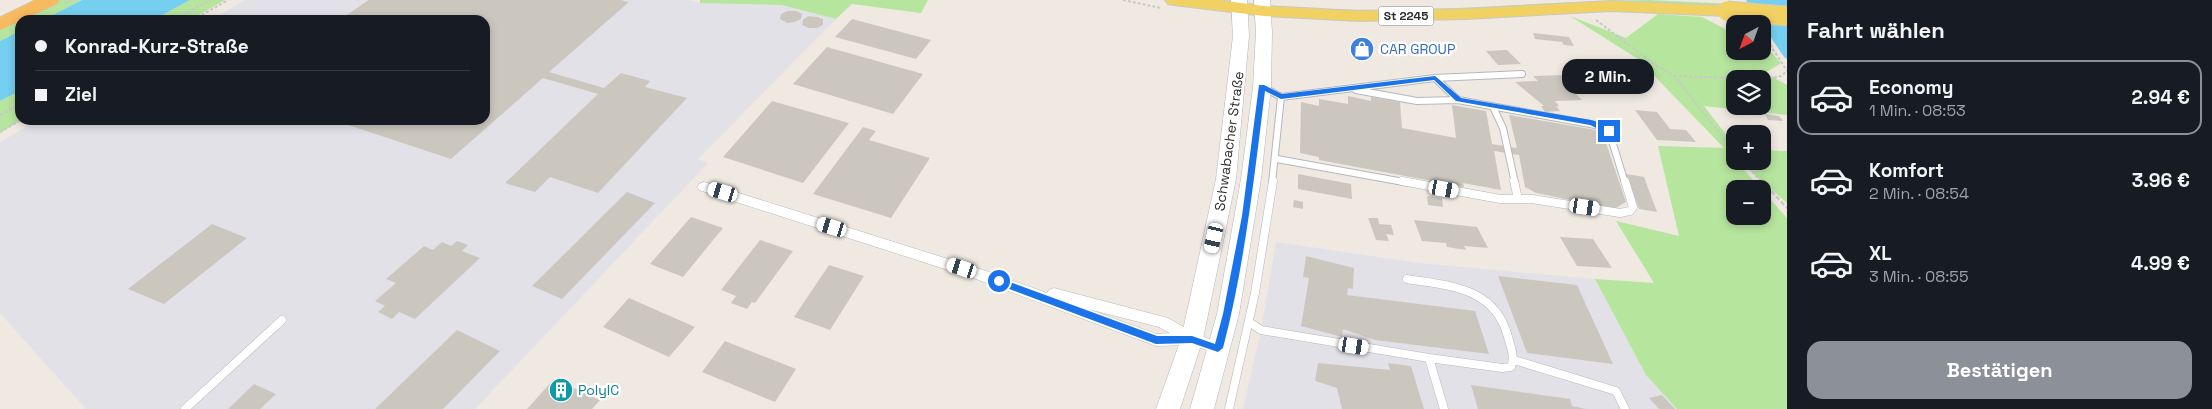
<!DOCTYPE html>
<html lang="de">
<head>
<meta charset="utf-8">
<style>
  body { margin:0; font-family:"Space Grotesk",sans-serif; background:#242831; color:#f1f3f6; height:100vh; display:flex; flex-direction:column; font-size:19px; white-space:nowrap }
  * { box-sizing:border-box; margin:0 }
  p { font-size:16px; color:#9ea1a6 }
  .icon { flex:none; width:28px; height:28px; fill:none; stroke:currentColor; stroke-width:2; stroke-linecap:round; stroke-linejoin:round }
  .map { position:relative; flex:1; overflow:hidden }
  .drawer { display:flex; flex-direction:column; background:#171b24; width:425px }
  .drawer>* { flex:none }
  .banner { position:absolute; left:15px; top:15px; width:475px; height:110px; border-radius:15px; box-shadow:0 2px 8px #0003; display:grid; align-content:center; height:110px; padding:0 20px; background:#171b24 }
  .needle { width:32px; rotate:221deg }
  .tools { position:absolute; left:1726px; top:15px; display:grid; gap:10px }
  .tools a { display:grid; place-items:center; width:45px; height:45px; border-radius:10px; background:#171b24; box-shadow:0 2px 8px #0003; font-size:25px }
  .end { position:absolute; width:22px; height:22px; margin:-11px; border:6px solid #1a73e8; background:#fff; box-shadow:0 0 0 2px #fff }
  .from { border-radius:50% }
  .bubble { position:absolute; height:35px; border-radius:15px; background:#171b24; box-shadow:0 2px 8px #0003; font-size:16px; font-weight:700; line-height:35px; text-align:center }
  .car { position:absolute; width:15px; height:30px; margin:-15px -8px; border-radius:6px; box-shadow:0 0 4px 1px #0007; background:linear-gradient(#fff 24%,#345 0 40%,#fff 0 76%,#345 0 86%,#fff 0) }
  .banner b { display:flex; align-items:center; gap:18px; height:48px; font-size:19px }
  .banner b+b { border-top:1px solid #363941 }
  .banner i { width:12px; height:12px; background:#f1f3f6 }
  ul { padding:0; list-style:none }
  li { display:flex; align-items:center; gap:15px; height:75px; margin:0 10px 8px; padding:0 10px; border:2px solid transparent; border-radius:15px }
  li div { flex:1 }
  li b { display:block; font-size:19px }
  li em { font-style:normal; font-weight:700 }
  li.active { border-color:#8c9099 }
  li>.icon { width:45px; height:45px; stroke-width:1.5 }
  h2 { padding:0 20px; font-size:22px; line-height:60px }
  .cta { display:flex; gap:10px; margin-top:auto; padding:10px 20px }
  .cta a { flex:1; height:58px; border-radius:15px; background:#8c9099; color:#fff; font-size:20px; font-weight:700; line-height:58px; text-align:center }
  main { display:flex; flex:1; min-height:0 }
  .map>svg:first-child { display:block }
  .industrial { fill:#e3e1e8 }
  .green { fill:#b6e59e; fill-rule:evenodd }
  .water { fill:#75cff0 }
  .building { fill:#cbc7bf }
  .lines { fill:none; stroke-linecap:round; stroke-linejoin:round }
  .service-far1-casing { stroke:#b4b7c1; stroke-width:8 }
  .service-casing { stroke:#b4b7c1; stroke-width:9 }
  .minor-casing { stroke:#b4b7c1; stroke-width:1 }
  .secondary-casing { stroke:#b4b7c1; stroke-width:1 }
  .primary-casing { stroke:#c9c9c9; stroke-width:2 }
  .trunk-casing { stroke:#c9c9c9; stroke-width:1 }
  .path-far1 { stroke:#c9c9c9; stroke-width:2; stroke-dasharray:3 2; stroke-linecap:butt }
  .path { stroke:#c9c9c9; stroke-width:2.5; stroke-dasharray:4.5 2.5; stroke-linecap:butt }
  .service-far1 { stroke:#fff; stroke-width:6 }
  .service { stroke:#fff; stroke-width:8 }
  .minor { fill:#fff; fill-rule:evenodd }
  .secondary { fill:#fff; fill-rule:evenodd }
  .primary { fill:#f2d163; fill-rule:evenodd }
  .trunk { fill:#f8ba60; fill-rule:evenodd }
  .primary-bridge-casing { stroke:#c9c9c9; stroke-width:21; stroke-linecap:butt }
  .primary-bridge { stroke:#f2d163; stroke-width:19 }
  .route { fill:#1a73e8 }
  .labels { text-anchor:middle; stroke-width:4.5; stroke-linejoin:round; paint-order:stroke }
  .shield { fill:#fff; stroke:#6d6d6d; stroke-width:1 }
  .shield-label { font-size:12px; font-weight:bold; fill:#2e2e2e }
  .shop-label { font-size:14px; fill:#366cbe; stroke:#fff; text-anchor:start }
  .street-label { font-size:14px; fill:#2e2e2e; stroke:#fff }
  .culture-label { font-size:14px; fill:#0d838f; stroke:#fff; text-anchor:start }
</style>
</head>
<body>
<main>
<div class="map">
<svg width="1787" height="409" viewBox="0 0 1787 409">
  <rect width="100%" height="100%" fill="#efe9e1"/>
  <path class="industrial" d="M245 0H688L700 3 782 5 836 19 698 159 708 163 475 409H86L0 313V142L38 120H485V20H211Z
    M1276 242 1419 263 1595 279 1646 375 1677 409H1243L1261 330Z"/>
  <path class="green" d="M58 0H82L43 20H20V31L0 41V28Z
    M190 0H225L190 20H153Z
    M700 0H928L921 13 852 4 836 19 782 5 700 3Z
    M1649 0 1736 4 1738 8 1441 12 1296 10 1295 7C1413 16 1531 1 1649 0Z
    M1658 14 1702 17 1735 34V51H1762L1763 43 1781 63 1765 73 1787 85V115L1704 106 1735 146V158L1729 153 1761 189H1735V216H1762L1763 191 1787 218V409H1677L1646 375 1595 279 1654 283 1616 221 1679 236 1658 146 1724 148 1638 59 1570 16 1626 38ZM1735 79H1762V106H1735Z
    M20 91 21 120 0 133V101Z
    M1763 150 1787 151V203L1739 161H1762Z"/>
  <path class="water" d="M82 0H190L153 20H43Z
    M1746 0H1787V59L1784 57Z
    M20 31V91L0 101V41Z"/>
  <path class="building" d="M369 0H620L629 2 549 72 604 88 621 73 650 81 645 87 687 98 598 193 550 177 535 192 505 183 598 94 543 78 451 159 333 120H485V20H339Z
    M787 11H796L802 14 801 19 795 22 787 23 780 19 781 14Z
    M808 16 817 17 823 19V25L817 28H809L802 25 803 20Z
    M852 19 931 40 916 59 835 37Z
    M1533 33 1569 37 1574 46 1564 45 1562 42 1535 39Z
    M827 47 923 74 893 114 793 84Z
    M1507 50 1521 64 1498 65 1486 51Z
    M1566 75 1577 87H1566L1569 91H1573L1582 100 1555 101 1559 106H1556L1560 111 1545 112 1541 106H1544L1515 82 1538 81 1533 76Z
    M1602 80H1621L1631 92H1612Z
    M1348 96 1371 101V97L1400 102 1402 128 1456 138 1452 105 1486 111 1492 144 1517 148 1509 115 1602 131 1626 202 1614 209 1536 193 1525 187 1519 155 1494 151 1501 190 1463 183 1464 187 1319 160V157L1300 153 1301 102 1319 106V99L1348 104Z
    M772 101 849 123 803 183 723 157Z
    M1635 110 1657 112 1670 129 1686 130 1696 142 1657 140Z
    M1765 114 1779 116 1783 121 1768 120Z
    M863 127 876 131 869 140 930 158 891 218 813 194Z
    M1298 174 1351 184 1352 199 1298 189Z
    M1626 174 1644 177 1657 212 1639 209Z
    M627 192 655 203 562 299 532 286Z
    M1427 196 1442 198 1443 207 1428 205Z
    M1294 200 1303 202V209L1293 207Z
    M691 217 723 228 683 277 650 264Z
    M1368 218H1378L1379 224 1391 225 1394 235 1386 234 1389 241 1376 240Z
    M1414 220 1477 227 1488 248 1464 246 1466 250 1447 247 1446 243 1422 241Z
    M212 224 247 238 164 304 128 289Z
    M1560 237 1593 239 1612 268 1577 266Z
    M760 240 793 251 755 303 752 302 747 309 731 303 736 296 721 290Z
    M457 241 468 245 462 251 480 258 415 319 399 312 392 319 378 312 385 306 375 301 396 283 386 279 424 246 433 250 442 242 451 246Z
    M1306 256 1354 268 1353 289 1348 288 1347 295 1475 311 1489 354 1375 340 1343 329 1342 337 1301 326 1309 278 1303 277Z
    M829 265 864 276 830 330 794 317Z
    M1498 276 1577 285 1613 364 1527 353Z
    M629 298 695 327 669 357 603 327Z
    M457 330 500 351 443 409H375Z
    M725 341 796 369 775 402 702 372Z
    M1318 363 1390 370 1388 363 1411 366 1424 409H1342L1337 388 1315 381Z
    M554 379 600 400 592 409H527Z
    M254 384 276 394 260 409H228Z
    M1471 385 1570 399 1572 406 1586 409H1478Z
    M1662 395 1675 409H1659L1649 398Z"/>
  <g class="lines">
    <g class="service-far1-casing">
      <path id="service-far1" d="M1435 78 1458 100 1601 126 1609 131 1625 183
        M1263 87 1281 97 1272 183
        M1356 90 1417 101 1458 100
        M1281 97 1435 78 1522 74
        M1493 107 1503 128 1515 183
        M1277 159 1409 183"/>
    </g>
    <g class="service-casing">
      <path id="service" d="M1402 181 1500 199H1532L1620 213 1630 211 1633 207 1625 181
        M1514 181 1518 199
        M1407 279C1450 286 1495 287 1508 337 1511 347 1515 357 1511 367L1502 368 1429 358
        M1249 322 1261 330 1429 358 1444 409
        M1514 360 1616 391 1625 409
        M185 409 282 320
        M1229 409 1255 293 1273 181"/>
    </g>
    <g class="minor-casing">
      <path id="minor" d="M704 182 986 271 1047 293 1049 290 1054 288 1168 318 1198 335 1224 344 1226 348 1224 352 1218 354 1192 345 1156 346 976 279 699 190 697 187 699 184ZM1088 309 1159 327 1170 333 1157 334Z"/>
    </g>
    <g class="secondary-casing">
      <path id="secondary" d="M1231 0H1247L1249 36 1236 179 1203 339 1180 409H1156L1181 339 1216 179 1233 36Z
        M1254 0H1270L1272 32 1271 87 1261 179 1239 314 1214 409H1190L1217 314 1241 179 1253 87 1256 32Z"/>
    </g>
    <g class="primary-casing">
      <path id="primary" d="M1165 0H1218L1264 6 1358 11 1467 9 1611 1 1727 6 1733 7 1736 11 1733 15 1727 16 1611 11 1467 19 1358 21 1264 16 1174 5 1168 4Z"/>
    </g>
    <g class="trunk-casing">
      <path id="trunk" d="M35 0H59L57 4 0 30V17Z"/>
    </g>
    <path class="path-far1" d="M1123 0 1161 8
      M65 3 71 0
      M174 20 210 0
      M193 20 228 0
      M1596 20 1650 61 1674 76 1735 152
      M1762 32 1787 71
      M1674 76 1768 79 1781 76 1787 71
      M0 115 20 104
      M0 132 21 120
      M1742 161 1763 183"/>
    <path class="path" d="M1762 181 1787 208"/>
    <use href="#service-far1" class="service-far1"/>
    <use href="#service" class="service"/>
    <use href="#minor" class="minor"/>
    <use href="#secondary" class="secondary"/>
    <use href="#primary" class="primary"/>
    <use href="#trunk" class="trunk"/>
    <g class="primary-bridge-casing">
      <path id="primary-bridge" d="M1727 11 1787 16"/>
    </g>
    <use href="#primary-bridge" class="primary-bridge"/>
  </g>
  <path class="route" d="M1435 76 1461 98 1591 120 1604 124 1613 131 1609 134 1590 125 1456 101 1434 80 1281 99 1265 91C1254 178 1245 264 1223 348L1218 352 1192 343 1156 344 996 284 995 281 996 279H1002L1157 336H1192L1215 344 1223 314 1242 216 1259 85H1264L1282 94Z"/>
  <defs>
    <g id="shop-disc" transform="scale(1.25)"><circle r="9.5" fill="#3f7fe0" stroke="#fff"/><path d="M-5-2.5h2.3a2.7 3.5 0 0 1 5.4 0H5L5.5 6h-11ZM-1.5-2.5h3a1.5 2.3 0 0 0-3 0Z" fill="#fff"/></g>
    <g id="building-disc" transform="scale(1.25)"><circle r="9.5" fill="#0f9aa8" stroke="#fff"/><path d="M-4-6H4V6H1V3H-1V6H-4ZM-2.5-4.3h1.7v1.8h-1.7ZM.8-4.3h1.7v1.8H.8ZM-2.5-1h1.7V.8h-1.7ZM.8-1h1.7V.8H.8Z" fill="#fff"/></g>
  </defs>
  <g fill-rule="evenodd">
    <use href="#shop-disc" x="1362" y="49"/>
    <use href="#building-disc" x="561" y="390"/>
  </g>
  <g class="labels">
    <rect class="shield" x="1378.5" y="6.5" width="55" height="19" rx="4"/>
    <g class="shield-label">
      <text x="1406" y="20">St 2245</text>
    </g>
    <g class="shop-label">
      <text x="1380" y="54">CAR GROUP</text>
    </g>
    <g class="street-label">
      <text transform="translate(1229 141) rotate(-82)" y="5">Schwabacher Straße</text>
    </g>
    <g class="culture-label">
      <text x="578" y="395">PolyIC</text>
    </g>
  </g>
</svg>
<div class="tools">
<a><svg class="needle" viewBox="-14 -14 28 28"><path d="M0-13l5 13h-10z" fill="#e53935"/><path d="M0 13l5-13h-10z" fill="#9ea1a6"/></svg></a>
<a><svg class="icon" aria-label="layers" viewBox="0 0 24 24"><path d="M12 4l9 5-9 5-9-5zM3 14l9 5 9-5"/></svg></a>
<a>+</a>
<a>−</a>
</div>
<i class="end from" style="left:999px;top:281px"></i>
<i class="end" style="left:1609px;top:131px"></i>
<div class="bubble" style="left:1562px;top:59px;width:92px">2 Min.</div>
<i class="car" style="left:1444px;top:189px;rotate:100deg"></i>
<i class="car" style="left:723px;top:192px;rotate:287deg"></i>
<i class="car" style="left:1585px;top:207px;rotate:99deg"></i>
<i class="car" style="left:832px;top:227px;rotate:287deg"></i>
<i class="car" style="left:1214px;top:238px;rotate:193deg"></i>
<i class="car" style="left:962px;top:268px;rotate:288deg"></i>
<i class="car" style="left:1354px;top:346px;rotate:99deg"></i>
<div class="banner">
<b><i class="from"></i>Konrad-Kurz-Straße</b>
<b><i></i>Ziel</b>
</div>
</div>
<section class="drawer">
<h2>Fahrt wählen</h2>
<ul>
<li class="active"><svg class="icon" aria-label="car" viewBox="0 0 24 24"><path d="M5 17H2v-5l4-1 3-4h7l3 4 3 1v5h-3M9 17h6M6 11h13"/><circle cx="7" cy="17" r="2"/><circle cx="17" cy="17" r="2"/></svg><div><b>Economy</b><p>1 Min. · 08:53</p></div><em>2.94 €</em></li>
<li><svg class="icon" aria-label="car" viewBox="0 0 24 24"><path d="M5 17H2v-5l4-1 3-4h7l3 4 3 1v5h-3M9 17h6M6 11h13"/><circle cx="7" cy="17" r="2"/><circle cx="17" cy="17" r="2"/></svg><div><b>Komfort</b><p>2 Min. · 08:54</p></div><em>3.96 €</em></li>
<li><svg class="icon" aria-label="car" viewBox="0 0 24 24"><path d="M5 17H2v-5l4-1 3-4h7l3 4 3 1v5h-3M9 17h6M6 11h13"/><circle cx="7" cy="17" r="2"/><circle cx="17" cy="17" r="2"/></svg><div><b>XL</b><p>3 Min. · 08:55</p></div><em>4.99 €</em></li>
</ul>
<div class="cta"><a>Bestätigen</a></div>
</section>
</main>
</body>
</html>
